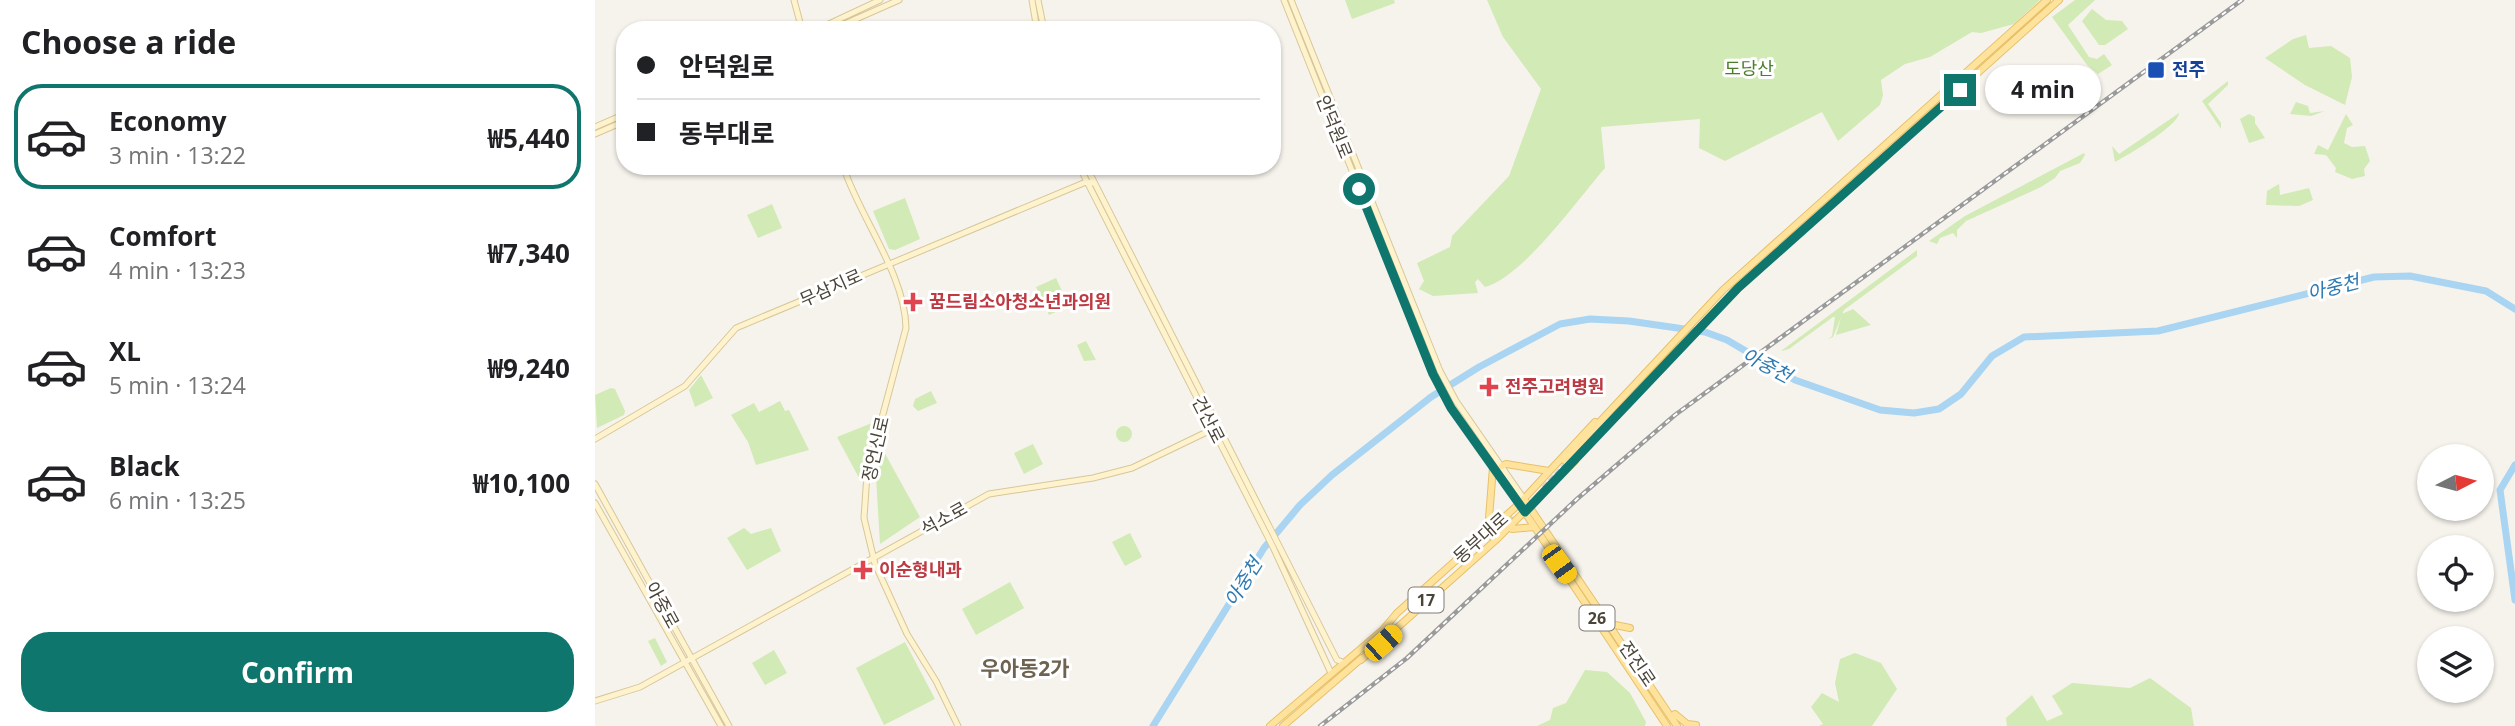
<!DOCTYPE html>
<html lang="en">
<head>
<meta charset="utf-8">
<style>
  body { margin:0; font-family:"Open Sans","Noto Sans KR",sans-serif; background:#f6f6f6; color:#202124; height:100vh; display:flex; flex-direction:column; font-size:26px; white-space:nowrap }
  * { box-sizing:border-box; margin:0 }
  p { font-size:23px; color:#757577 }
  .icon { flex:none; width:38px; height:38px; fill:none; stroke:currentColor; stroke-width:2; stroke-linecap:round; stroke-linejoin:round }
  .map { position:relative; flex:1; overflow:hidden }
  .sheet { display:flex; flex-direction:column; background:#fff; width:595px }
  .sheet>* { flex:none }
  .banner { position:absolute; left:21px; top:21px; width:665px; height:154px; border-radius:28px; box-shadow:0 2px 5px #0004; display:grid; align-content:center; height:154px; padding:0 21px; background:#fff }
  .needle { width:46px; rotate:84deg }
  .fabs { position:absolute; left:1822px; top:444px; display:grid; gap:14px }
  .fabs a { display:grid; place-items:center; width:77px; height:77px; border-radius:50%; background:#fff; box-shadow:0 2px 5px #0004; font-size:35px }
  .end { position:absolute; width:32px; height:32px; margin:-16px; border:9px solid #0f766e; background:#fff; box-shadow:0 0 0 4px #fff }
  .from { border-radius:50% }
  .bubble { position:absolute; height:49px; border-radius:24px; background:#fff; box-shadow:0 2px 5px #0004; font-size:23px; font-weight:700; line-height:49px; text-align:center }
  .car { position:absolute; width:21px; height:42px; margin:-21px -10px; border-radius:9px; box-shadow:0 0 5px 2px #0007; background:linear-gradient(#f5c518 24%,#345 0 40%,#f5c518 0 76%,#345 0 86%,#f5c518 0) }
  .banner b { display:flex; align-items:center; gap:24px; height:66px; font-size:26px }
  .banner b+b { border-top:2px solid #e0e0e0 }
  .banner i { width:18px; height:18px; background:#202124 }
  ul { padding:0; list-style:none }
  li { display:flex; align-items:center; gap:21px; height:105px; margin:0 14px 10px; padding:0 7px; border:4px solid transparent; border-radius:28px }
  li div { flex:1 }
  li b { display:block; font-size:26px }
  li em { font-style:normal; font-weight:700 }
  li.current { border-color:#0f766e }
  li>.icon { width:63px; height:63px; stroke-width:1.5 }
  h2 { padding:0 21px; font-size:32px; line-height:84px }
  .primary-button { display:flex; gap:14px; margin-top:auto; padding:14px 21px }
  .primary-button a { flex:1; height:80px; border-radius:28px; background:#0f766e; color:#fff; font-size:28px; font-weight:700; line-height:80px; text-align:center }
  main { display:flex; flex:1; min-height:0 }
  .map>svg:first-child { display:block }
  .green { fill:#d2eab5 }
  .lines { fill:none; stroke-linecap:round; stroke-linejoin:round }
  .river { stroke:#a9d4f2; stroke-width:7 }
  .primary-tunnel { stroke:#d4d0c8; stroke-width:6; stroke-dasharray:6 3; stroke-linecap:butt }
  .secondary-casing { stroke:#d6c79b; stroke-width:7 }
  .primary-casing { stroke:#e6c16a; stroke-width:8 }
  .secondary { stroke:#fff3cd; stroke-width:5 }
  .primary { stroke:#ffe39c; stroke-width:6 }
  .rail-casing { stroke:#9a9a9a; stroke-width:4.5 }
  .rail { stroke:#fff; stroke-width:2; stroke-dasharray:5; stroke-linecap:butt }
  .route { stroke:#0f766e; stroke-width:9 }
  .transit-dot { fill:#1a4fb4; stroke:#fff; stroke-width:2.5 }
  .health-dot { fill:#e0444e; stroke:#fff; stroke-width:2.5 }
  .labels { text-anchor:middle; stroke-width:6; stroke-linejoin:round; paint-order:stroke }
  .shield { fill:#fff; stroke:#817c74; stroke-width:2 }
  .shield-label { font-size:16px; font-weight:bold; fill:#4b4439 }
  .park-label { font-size:18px; fill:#4a7f2a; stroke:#fff }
  .transit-label { font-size:18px; font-weight:bold; fill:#164399; stroke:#fff; text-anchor:start }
  .street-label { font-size:18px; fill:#4b4439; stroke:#fff }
  .health-label { font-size:18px; font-weight:bold; fill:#be3a42; stroke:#fff; text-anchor:start }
  .water-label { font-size:19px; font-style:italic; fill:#2e7ab2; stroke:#fff }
  .quarter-label { font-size:21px; font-weight:bold; fill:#6e6250; stroke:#fff }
</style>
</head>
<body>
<main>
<section class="sheet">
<h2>Choose a ride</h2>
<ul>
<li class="current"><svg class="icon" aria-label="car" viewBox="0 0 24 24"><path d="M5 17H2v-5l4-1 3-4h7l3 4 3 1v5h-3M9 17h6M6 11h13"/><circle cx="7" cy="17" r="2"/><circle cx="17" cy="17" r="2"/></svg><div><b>Economy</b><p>3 min · 13:22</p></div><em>₩5,440</em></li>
<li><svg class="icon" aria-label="car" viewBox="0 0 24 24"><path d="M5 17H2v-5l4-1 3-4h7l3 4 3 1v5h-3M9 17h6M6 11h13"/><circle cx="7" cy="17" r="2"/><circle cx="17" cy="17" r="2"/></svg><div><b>Comfort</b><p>4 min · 13:23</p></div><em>₩7,340</em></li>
<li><svg class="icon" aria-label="car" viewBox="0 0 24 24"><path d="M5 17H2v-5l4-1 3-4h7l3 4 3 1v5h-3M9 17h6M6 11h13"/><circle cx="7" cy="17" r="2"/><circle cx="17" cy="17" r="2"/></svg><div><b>XL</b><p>5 min · 13:24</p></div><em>₩9,240</em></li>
<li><svg class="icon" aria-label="car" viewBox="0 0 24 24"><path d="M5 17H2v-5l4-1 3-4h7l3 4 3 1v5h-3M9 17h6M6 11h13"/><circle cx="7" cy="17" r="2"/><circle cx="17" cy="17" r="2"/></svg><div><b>Black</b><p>6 min · 13:25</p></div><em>₩10,100</em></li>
</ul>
<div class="primary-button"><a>Confirm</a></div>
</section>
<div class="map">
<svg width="1920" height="726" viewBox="0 0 1920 726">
  <rect width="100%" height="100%" fill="#f6f3ec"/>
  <path class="green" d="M750 0H799L800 3 757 19Z
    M892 0H1445L1419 24 1386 33 1377 32 1335 57 1310 64 1286 80 1288 95 1285 105 1243 141 1227 112 1130 161 1104 148 1105 119 1006 127 1010 168C982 200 928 277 890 287L883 279 880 282 883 293 838 296 824 289 829 281 822 263 855 247 857 236 914 176 946 89 908 37Z
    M1480 0H1500L1473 25 1494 57 1502 59 1509 54 1517 65 1503 74 1492 65 1457 17Z
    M1497 9 1511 20 1527 21 1533 29 1510 45H1504L1487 21Z
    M1711 35 1714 48 1736 46 1755 58 1757 77 1750 105 1710 85 1670 58 1698 39Z
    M1633 81V85L1613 104 1626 123V129L1607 101Z
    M1701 102 1713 106 1715 113 1730 111 1716 116 1695 114Z
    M1584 113C1584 125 1535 154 1520 162L1517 146 1524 154Z
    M1654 114 1660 117V123L1670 138 1654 143 1645 119Z
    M1751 114 1758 125 1752 128 1749 143 1757 147 1770 146 1775 161 1769 169 1770 176 1757 179 1740 172 1741 168 1731 155 1719 154 1723 145 1733 150Z
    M1489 153 1490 155 1485 163 1465 171 1460 178 1446 187 1371 221 1362 230V238L1358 233 1345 238 1342 244 1334 241 1370 216Z
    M1684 184 1685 195 1714 188 1718 200 1704 206 1671 205 1672 191Z
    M310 198 325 239 300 250 294 249 278 211Z
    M177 204 187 228 163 238 152 215Z
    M1322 250V256L1249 310 1238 337 1233 339 1237 336 1240 317H1238L1194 349 1186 351Z
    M461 278 474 306 454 315 441 287Z
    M1258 309 1276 325 1241 335 1247 314Z
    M491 341 501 360 489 361 482 345Z
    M106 375 118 398 100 407 94 390Z
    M16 388 20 389 30 411 29 415 2 428 0 395Z
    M336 391 342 403 323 411 318 406 320 399Z
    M185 401 190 411 194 410 214 450 161 465 153 442 136 415 159 403 164 412Z
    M277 423 264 478 242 437Z
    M521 434a8 8 0 1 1 16 0a8 8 0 1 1-16 0Z
    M438 444 448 464 429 474 419 453Z
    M288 450 325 517 285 544 281 477Z
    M149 528 156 534 176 528 186 551 152 570 132 538Z
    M535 533 547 557 530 566 517 542Z
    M415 582 429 608 381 635 367 609Z
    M60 638 72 662 66 666 53 641Z
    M310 642 340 699 289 725 261 668Z
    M179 650 192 673 170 685 157 663Z
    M1260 653 1286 663 1302 689 1277 726H1224L1228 724 1216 707 1227 693 1244 702 1240 683 1245 659Z
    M990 670 1012 672 1035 693 1051 722 1050 726H942L955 720 958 708 971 703Z
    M1555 678 1596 708 1599 726H1412L1411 718 1437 695 1452 721 1468 714 1457 696 1477 683 1535 688Z"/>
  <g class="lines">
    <path class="river" d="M1920 465 1905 490 1920 600
      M558 726 669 548 705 505 737 475 836 397 884 367 965 324 995 319 1034 321 1110 332 1132 340 1200 380 1285 410 1319 413 1344 409 1366 394 1397 356 1429 337 1563 331 1779 277 1815 276 1891 291 1920 309"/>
    <path class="primary-tunnel" d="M949 488 972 464
      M892 537 901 528
      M895 541 919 518"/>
    <g class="secondary-casing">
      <path id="secondary" d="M199 0 207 30
        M437 0 442 30
        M443 0 449 30
        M689 0 838 374 856 408 924 504
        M696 0 845 371 861 401 929 499
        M221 30 285 0
        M236 30 304 0
        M0 127 30 114
        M0 134 30 121
        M248 166C265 218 310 274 311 328L272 474 269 518 280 564 312 634 341 681 363 726
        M484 166 678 547 736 673
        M491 166 742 660 750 663
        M0 439 90 386 141 328 491 182 499 183
        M0 484 134 726
        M0 503 126 726
        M0 701 45 687 394 494 498 478 537 468 618 429 628 433"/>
    </g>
    <g class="primary-casing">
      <path id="primary" d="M969 460 1128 290 1452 0
        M972 464 1143 288 1464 0
        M907 466 911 464 954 471
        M929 499 1082 726
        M929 511 1072 726
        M915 526 917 529 939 527
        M893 531 898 467
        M1015 624 1035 628
        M787 631 802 613 924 504 1000 422
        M766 660 902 539 980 461
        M1076 717 1080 714 1092 724 1101 725
        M675 726 789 629
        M688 726 767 658"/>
    </g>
    <use href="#secondary" class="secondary"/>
    <use href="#primary" class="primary"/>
    <g class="rail-casing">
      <path id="rail" d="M725 726 812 658 982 499 1080 415 1647 0"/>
    </g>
    <use href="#rail" class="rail"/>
  </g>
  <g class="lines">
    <path class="route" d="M764 189 838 374 856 408 930 512 1143 288 1365 90"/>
  </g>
  <rect class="transit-dot" x="1552" y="61" width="18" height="18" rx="3.5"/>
  <g class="health-dot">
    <path d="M314.5 291.5h7v7h7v7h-7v7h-7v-7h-7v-7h7z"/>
    <path d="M890.5 376.5h7v7h7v7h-7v7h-7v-7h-7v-7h7z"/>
    <path d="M264.5 559.5h7v7h7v7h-7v7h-7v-7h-7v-7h7z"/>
  </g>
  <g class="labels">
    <g class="shield">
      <rect x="813.5" y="587.5" width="35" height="25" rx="5"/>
      <rect x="984.5" y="605.5" width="35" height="25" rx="5"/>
    </g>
    <g class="shield-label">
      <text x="831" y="606">17</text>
      <text x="1002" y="624">26</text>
    </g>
    <g class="park-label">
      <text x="1154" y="75">도당산</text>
    </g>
    <g class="transit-label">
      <text x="1577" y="76">전주</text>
    </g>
    <g class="street-label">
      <text transform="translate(739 127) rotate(68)" y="6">안덕원로</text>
      <text transform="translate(236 288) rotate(-24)" y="6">무삼지로</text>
      <text transform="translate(613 420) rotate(63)" y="6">건산로</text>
      <text transform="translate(281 449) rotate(-77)" y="6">정언신로</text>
      <text transform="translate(349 519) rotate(-29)" y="6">석소로</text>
      <text transform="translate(886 538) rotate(-42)" y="6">동부대로</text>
      <text transform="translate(67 605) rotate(61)" y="6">아중로</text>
      <text transform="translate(1042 664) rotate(56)" y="6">전진로</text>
    </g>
    <g class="health-label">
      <text x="334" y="308">꿈드림소아청소년과의원</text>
      <text x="910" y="393">전주고려병원</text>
      <text x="284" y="576">이순형내과</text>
    </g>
    <g class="water-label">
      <text transform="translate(1738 287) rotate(-14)" y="7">아중천</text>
      <text transform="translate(1172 365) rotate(27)" y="7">아중천</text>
      <text transform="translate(648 582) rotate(-58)" y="7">아중천</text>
    </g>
    <g class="quarter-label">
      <text x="430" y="676">우아동2가</text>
    </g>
  </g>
</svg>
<div class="fabs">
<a><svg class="needle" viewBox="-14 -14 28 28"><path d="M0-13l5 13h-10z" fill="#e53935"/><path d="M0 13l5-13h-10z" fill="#757577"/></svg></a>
<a><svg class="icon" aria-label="locate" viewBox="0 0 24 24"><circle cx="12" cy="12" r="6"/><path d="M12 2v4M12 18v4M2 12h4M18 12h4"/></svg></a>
<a><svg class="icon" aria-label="layers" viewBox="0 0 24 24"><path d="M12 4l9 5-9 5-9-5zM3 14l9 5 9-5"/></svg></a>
</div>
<i class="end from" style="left:764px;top:189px"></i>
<i class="end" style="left:1365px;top:90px"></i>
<div class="bubble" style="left:1390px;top:65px;width:116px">4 min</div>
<i class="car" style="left:964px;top:564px;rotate:144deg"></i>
<i class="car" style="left:788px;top:643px;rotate:48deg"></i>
<div class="banner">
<b><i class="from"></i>안덕원로</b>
<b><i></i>동부대로</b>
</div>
</div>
</main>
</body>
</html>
